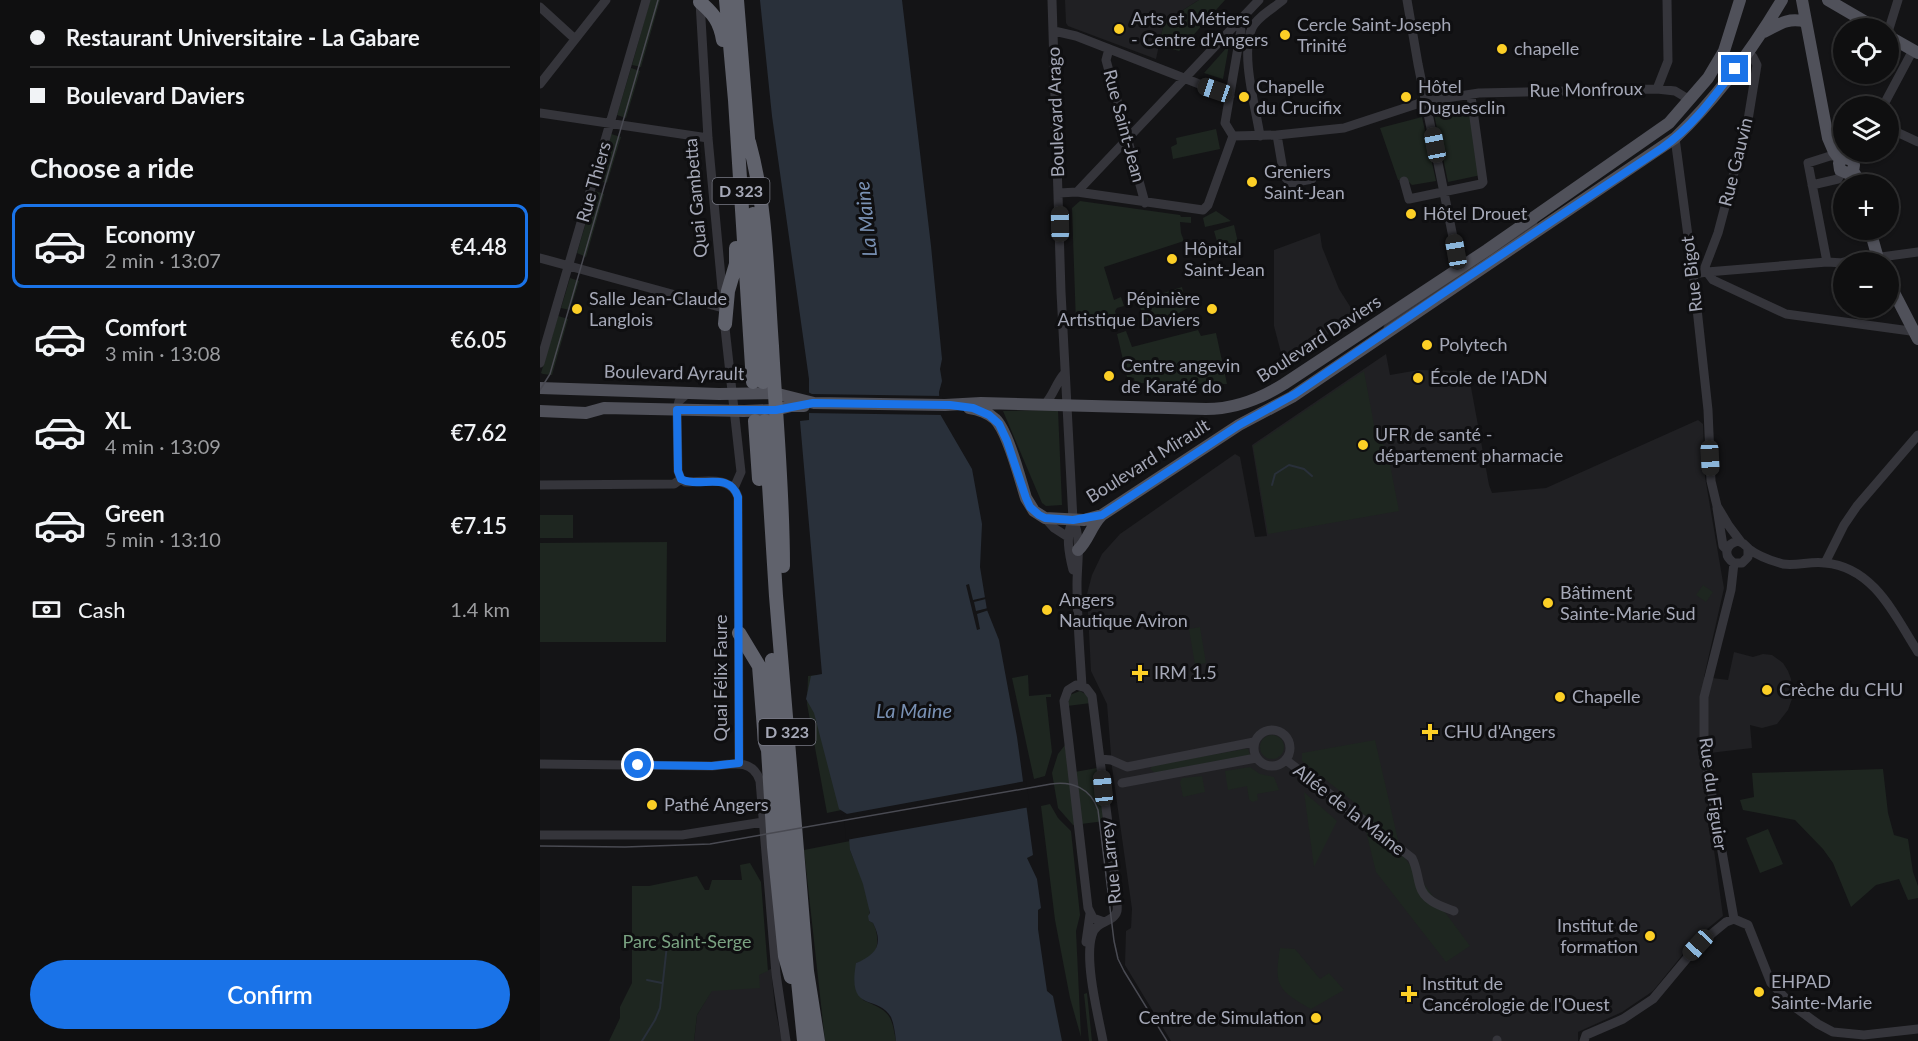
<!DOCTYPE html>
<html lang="en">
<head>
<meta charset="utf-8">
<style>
  body { margin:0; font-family:Lato,sans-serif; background:#181819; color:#f1f3f6; height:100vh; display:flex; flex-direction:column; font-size:22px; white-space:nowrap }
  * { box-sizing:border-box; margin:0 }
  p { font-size:20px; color:#9b9c9f }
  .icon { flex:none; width:33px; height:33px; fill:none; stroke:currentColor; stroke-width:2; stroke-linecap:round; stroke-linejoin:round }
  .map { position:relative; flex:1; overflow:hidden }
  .sheet { display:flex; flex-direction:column; background:#0f0f10; width:540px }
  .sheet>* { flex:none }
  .top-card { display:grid; align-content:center; height:132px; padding:0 30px; background:#0f0f10 }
  .controls { position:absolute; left:1293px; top:18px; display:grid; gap:12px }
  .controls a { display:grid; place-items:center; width:66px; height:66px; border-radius:50%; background:#0f0f10; box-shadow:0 2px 4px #0004,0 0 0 2px #2f2f30; font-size:30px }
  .end { position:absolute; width:27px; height:27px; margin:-14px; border:8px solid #1a73e8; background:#fff; box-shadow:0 0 0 3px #fff }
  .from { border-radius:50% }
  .car { position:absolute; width:18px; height:36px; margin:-18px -9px; border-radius:8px; box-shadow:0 0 4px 2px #0007; background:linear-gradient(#222 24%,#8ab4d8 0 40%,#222 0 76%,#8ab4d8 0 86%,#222 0) }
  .top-card b { display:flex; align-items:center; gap:21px; height:57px; font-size:22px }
  .top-card b+b { border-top:2px solid #2f2f30 }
  .top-card i { width:15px; height:15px; background:#f1f3f6 }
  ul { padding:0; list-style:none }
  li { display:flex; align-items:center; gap:18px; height:84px; margin:0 12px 9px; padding:0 18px; border:3px solid transparent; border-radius:12px }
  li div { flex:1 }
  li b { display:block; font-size:22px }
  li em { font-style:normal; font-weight:600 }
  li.current { border-color:#1a73e8 }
  li>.icon { width:54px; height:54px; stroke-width:1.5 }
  h2 { padding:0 30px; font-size:27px; line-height:72px }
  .pay { display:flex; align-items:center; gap:15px; height:66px; padding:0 30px; font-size:22px }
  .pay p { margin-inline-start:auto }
  .button { display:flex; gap:12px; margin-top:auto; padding:12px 30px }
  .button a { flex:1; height:69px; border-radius:36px; background:#1a73e8; color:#fff; font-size:24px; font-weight:600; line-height:69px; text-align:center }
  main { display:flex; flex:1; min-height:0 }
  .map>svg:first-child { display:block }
  .built { fill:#202023 }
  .green { fill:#1e2620 }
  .water { fill:#29303a }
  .pier { fill:#141416 }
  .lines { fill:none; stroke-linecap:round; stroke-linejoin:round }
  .stream { stroke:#29303a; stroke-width:2 }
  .minor { stroke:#35353b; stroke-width:9 }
  .major { stroke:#50515a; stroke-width:12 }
  .highway { stroke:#60626c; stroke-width:14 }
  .tram { stroke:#494a52; stroke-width:1.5 }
  .route { stroke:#1a73e8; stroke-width:8 }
  .poi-dot { fill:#fccf26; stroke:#0f0f11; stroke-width:2 }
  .labels { text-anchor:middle; stroke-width:6; stroke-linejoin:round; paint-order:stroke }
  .shield { fill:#0f0f11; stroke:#787a85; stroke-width:1.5 }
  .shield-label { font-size:16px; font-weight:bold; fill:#a5a8b7 }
  .poi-label { font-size:18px; fill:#a5a8b7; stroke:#0f0f11; text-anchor:start }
  .street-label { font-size:18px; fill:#a5a8b7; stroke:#0f0f11 }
  .park-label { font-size:18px; fill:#7aa382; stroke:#0f0f11 }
  .water-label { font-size:20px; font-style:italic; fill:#7991b4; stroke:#0f0f11 }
</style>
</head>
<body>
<main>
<section class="sheet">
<div class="top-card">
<b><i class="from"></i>Restaurant Universitaire - La Gabare</b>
<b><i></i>Boulevard Daviers</b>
</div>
<h2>Choose a ride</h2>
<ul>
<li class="current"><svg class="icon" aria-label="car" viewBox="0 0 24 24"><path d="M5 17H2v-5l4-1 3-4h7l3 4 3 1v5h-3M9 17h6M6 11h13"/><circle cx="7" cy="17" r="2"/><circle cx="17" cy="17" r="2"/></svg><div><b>Economy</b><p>2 min · 13:07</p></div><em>€4.48</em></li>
<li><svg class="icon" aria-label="car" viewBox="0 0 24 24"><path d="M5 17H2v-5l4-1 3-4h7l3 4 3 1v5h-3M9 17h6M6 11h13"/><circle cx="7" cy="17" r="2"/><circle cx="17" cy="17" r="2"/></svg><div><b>Comfort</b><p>3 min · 13:08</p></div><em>€6.05</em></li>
<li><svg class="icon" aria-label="car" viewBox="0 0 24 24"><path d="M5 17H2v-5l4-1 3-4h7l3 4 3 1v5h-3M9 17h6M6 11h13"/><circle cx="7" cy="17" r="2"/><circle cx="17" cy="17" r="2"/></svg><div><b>XL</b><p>4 min · 13:09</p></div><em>€7.62</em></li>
<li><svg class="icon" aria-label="car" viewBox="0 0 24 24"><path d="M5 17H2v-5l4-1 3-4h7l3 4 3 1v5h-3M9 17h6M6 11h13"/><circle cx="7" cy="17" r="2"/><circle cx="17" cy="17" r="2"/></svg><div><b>Green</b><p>5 min · 13:10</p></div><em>€7.15</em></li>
</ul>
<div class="pay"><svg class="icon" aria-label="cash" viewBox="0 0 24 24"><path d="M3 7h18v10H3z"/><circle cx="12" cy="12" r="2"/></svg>Cash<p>1.4 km</p></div>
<div class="button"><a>Confirm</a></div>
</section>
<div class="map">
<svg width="1378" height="1041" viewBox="0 0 1378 1041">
  <rect width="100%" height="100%" fill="#141416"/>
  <path class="built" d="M525 0H659L624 22 616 59 528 26 526 23Z
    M780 233 782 247 799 289 816 316 744 364 734 326V250Z
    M846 354 850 375 879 370 928 371 949 485 952 493 1006 488 1158 420 1163 424 1165 477 1184 588 1164 677 1188 680 1194 652 1213 657 1223 654 1232 655 1243 663 1248 671 1251 679 1253 696 1248 710 1237 724 1222 728 1210 725 1212 748 1161 754 1183 916 1156 938 1113 991 1082 1012 1038 1032V1041H631L585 965 586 931 591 928 592 909 572 767 567 704 551 671 547 594 552 575 562 554 580 534 695 454 700 457 715 537 727 536 712 445Z
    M231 969 235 1008 242 1041H154L157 1015 172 990 182 989Z"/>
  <path class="green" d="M110 0H120L101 67 92 65Z
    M659 0H685L639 51 619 45 624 22Z
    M689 45 683 79 664 73Z
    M91 68 100 71 86 118 77 115Z
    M932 108 941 175 908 182 894 114Z
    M882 117 896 181 872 185 866 179 858 180 840 128Z
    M676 129 680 149 633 159 631 147 637 144 636 138Z
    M71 134 81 137 67 183 58 180Z
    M55 191 64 194 46 257 37 253Z
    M540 201 640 215 641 217H651V223L640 222 641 233 644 241 564 267 574 300 581 297 584 306 577 308 575 311 576 315 548 323 536 324 532 208Z
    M676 211 691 221 665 227 663 218Z
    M694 225 699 247 680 252 674 231Z
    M30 278 39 281 30 310 21 308Z
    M642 287 644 297H649L651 306 632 317 608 323 605 321 598 301Z
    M18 316 28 319 12 375 3 374 1 373Z
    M658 330 661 336 676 333 687 384 595 383 594 378 587 377 577 334 586 331 592 347Z
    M824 371 836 436 847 449 859 511 728 534 713 446Z
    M518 410 522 505 506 506 502 503 463 411Z
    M0 515H33V538H0Z
    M127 542 126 642H0V543Z
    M1163 585 1173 592 1166 602 1156 595Z
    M660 627 666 663 655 665 649 629Z
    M278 675 321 806 287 813 267 704 268 676Z
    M488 675 489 696 511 694V697H506L512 752 505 776 494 779 472 678Z
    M540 691 547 695 551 703 527 706 530 695Z
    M720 747a12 12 0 1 1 24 0a12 12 0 1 1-24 0Z
    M835 740 861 853 930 946 906 962 836 872 820 807 762 761V753Z
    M525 745 529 773 557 768 565 821 533 825 518 808 512 773 518 754Z
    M705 749H708L710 755 615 773 610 769 613 765Z
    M710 767 720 774 734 777 739 790 717 794 718 800 712 802 709 799 707 786 688 790 685 771Z
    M1343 769 1348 813 1354 835 1368 839 1373 872 1378 886V898L1368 900 1359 879 1336 885 1311 907 1293 863 1283 849 1255 820 1203 810 1200 800 1214 797 1212 773Z
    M662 776 665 792 643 797 640 782 642 778Z
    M764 792 797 821 774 867Z
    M510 804 518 818 531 831 540 915 536 931 541 1037 530 998 515 920 501 806Z
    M1228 829 1243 864 1220 873 1206 838Z
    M310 841V850C318 871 333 898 329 921L333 923C338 932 340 949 331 957 327 960 321 961 316 963L323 1000C349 1012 351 1012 356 1041H285L264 850Z
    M210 863 221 882 228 971 219 975 220 988 172 991 157 1015 154 1041H69L80 1018V1007L92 983V886H109L157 876 165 890H169L172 880H202L200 865Z
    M740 948 755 949 780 979 789 973 804 990 771 1009C737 990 734 985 740 948Z
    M547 993 552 1041H549L544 994Z"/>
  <path class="water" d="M220 0H362L391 246 402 359 400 369 402 381 399 392 400 414 432 469 442 524 440 567 447 610 459 640 477 737 493 855 487 858 497 879 501 908 498 910V929L507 991 513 996 522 1041H356C355 1033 354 1024 351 1017 337 993 307 1015 316 963 336 955 344 944 333 923L329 921 328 916 330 913 323 884 310 850 307 814 299 809 274 713 266 699 271 676 282 674 260 421 269 420V379L232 116Z"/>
  <path class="pier" d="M266 391 272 394 402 396 404 415 266 413Z
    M429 584 433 600 446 597V599L434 602 436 611 448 608 449 610 437 614 440 629 437 630 426 585Z
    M486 781 490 807 306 840 304 816 301 815Z"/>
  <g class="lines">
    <path class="stream" d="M732 485 735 474 749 465 764 469 772 476
      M107 980 122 983
      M102 1041 115 1020 120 1008 128 936"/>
    <path class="minor" d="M512 0 521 292 533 520C542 538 537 564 537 584 537 618 540 652 542 686
      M867 0 878 64 916 252 918 260 929 277
      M160 2 168 138 183 299
      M0 7 35 39
      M514 31 536 36 690 96
      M1348 32 1358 0
      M569 49 566 60 605 203
      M0 84 66 0
      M1117 89 1128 61 1127 0
      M1343 106 1373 50
      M0 113 168 138
      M1348 128 1378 142
      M737 135 744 176 751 183 772 179
      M693 136 737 135 804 128 886 101 939 93 1117 89 1135 91 1150 100
      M693 136 685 123 701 30 697 24
      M720 136C716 109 700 53 712 28 717 17 734 8 743 0
      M1135 138 1154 281 1168 410 1171 481 1177 506 1189 526 1201 542
      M864 181 869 199 941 184 943 182 931 96
      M1272 185 1298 179 1302 172
      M537 192 719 0
      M519 193 537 192 663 210 668 205 693 136
      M0 258 183 308
      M1287 262 1268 163 1290 156H1297
      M1304 262 1378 252
      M1165 272V267L1178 233 1208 120 1217 65 1213 57 1208 53
      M1167 272 1287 262 1304 263
      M1153 274 1167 272 1173 280 1246 314 1378 332
      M924 276 926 272 982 234 993 222
      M184 319 201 472 194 488
      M848 328 855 320 912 281 919 272
      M0 363 106 0
      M505 404C513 396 516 383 524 374
      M141 479 145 482C164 482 191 475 198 497L199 763
      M141 479 138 471 137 410 139 401 148 393
      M0 485 134 484 141 479
      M1177 508 1183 546 1187 550
      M505 518 514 528 528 537
      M533 520C525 535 529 554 533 570
      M1208 548V557L1202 563H1194C1183 556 1185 544 1198 541 1204 543 1205 545 1209 549 1218 556 1232 561 1243 564 1257 566 1271 561 1285 563 1334 567 1355 616 1378 652
      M1285 563 1304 525 1317 506 1378 435
      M714 748a18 18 0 1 1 36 0a18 18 0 1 1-36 0Z
      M560 759 571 760 587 767 714 742
      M746 760 872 858C877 868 877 876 880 886 884 901 901 906 914 911
      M0 764 172 766C191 764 213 758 220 781L236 974 246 1041
      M582 783 716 758
      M0 835H142L223 822
      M1194 919 1164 750V697L1191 590 1194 563
      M1194 919 1208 925 1231 983 1252 1005 1278 1024 1293 1032 1324 1035 1378 1029
      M546 942 550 914
      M957 1040V1041
      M563 1041C558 1015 544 960 552 935 556 920 574 923 577 911 578 904 576 895 576 887L552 696 546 688 536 685 528 690 524 701 548 908 553 918 564 922
      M1044 1041 1046 1035 1083 1019 1113 999 1158 945 1186 922 1194 919"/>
    <path class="major" d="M1262 0 1288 138 1294 152 1297 156 1312 160 1314 165 1313 171
      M1288 0 1336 28
      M1224 32C1239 24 1249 17 1266 22
      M1348 36 1378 53
      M1302 159 1299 163 1300 170 1307 173 1313 171
      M1313 171 1321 184
      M1330 230 1339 262
      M1348 281 1378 339
      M0 388 179 394 234 393 274 403 405 405 441 403 666 409C695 409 720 399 744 384L947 250 1129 123 1168 78 1184 51 1200 0
      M429 408C438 409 448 413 455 419 468 431 480 479 486 498L494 511 505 518 544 520 562 515 699 425 752 397 1135 138C1177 98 1212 50 1242 0
      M0 411 46 413 64 408 204 411 235 410 251 406H264
      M538 550C548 541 551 526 561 516"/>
    <path class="highway" d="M186 0 195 100 213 382
      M197 0 209 150
      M160 2C174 14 180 22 183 40
      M209 142C227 207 227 278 232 346 236 419 243 492 243 566
      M213 214 223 382
      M185 324 188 291 196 264V248
      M215 421 219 479
      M225 421 236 596 267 971 278 1041
      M199 633 219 666 225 742 228 750 234 847 245 956 251 977
      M232 660 257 971 264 1041"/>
    <path class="tram" d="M0 390 10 374 118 0
      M0 846 85 847 170 844 511 784C532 781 551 788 558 810L574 941 578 959 584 971 627 1041"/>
  </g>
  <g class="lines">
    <path class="route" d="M98 765 172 766 199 763 198 497C189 470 159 489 141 479L138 471 137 410H236L273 403 410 405 433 408 449 415 459 424 467 441 486 498 490 507 499 515 505 518 533 520 562 515 699 425 755 394 902 294 1122 148C1152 127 1173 98 1195 69"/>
  </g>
  <g class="poi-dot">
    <circle cx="579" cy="29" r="6"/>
    <circle cx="745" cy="35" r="6"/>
    <circle cx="962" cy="49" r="6"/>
    <circle cx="704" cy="97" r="6"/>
    <circle cx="866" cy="97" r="6"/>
    <circle cx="712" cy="182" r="6"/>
    <circle cx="871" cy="214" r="6"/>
    <circle cx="632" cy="259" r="6"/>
    <circle cx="37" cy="309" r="6"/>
    <circle cx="672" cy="309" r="6"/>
    <circle cx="887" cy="345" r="6"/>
    <circle cx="569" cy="376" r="6"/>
    <circle cx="878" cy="378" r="6"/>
    <circle cx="823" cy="445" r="6"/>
    <circle cx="1008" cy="603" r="6"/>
    <circle cx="507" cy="610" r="6"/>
    <path d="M597 664h6v6h6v6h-6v6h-6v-6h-6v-6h6z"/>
    <circle cx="1227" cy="690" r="6"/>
    <circle cx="1020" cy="697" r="6"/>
    <path d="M887 723h6v6h6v6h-6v6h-6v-6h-6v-6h6z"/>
    <circle cx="112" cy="805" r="6"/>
    <circle cx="1110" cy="936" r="6"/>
    <circle cx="1219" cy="992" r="6"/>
    <path d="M866 985h6v6h6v6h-6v6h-6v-6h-6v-6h6z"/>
    <circle cx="776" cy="1018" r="6"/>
  </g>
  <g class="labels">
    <g class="shield">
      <rect x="172.5" y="178" width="57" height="26" rx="4.5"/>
      <rect x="218.5" y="719" width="57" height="26" rx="4.5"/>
    </g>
    <g class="shield-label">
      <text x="201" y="197">D 323</text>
      <text x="247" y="738">D 323</text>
    </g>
    <g class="poi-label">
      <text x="591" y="25">Arts et Métiers<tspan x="591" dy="21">- Centre d'Angers</tspan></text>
      <text x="757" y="31">Cercle Saint-Joseph<tspan x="757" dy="21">Trinité</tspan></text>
      <text x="974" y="55">chapelle</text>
      <text x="716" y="93">Chapelle<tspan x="716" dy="21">du Crucifix</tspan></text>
      <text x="878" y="93">Hôtel<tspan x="878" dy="21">Duguesclin</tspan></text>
      <text x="724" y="178">Greniers<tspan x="724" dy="21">Saint-Jean</tspan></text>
      <text x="883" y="220">Hôtel Drouet</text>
      <text x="644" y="255">Hôpital<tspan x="644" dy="21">Saint-Jean</tspan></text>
      <text x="49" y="305">Salle Jean-Claude<tspan x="49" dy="21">Langlois</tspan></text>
      <text x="660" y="305" text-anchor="end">Pépinière<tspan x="660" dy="21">Artistique Daviers</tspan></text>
      <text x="899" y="351">Polytech</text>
      <text x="581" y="372">Centre angevin<tspan x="581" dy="21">de Karaté do</tspan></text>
      <text x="890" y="384">École de l'ADN</text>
      <text x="835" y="441">UFR de santé -<tspan x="835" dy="21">département pharmacie</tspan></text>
      <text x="1020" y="599">Bâtiment<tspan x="1020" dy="21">Sainte-Marie Sud</tspan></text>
      <text x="519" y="606">Angers<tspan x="519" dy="21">Nautique Aviron</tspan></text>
      <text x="614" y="679">IRM 1.5</text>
      <text x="1239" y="696">Crèche du CHU</text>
      <text x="1032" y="703">Chapelle</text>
      <text x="904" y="738">CHU d'Angers</text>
      <text x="124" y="811">Pathé Angers</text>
      <text x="1098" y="932" text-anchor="end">Institut de<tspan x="1098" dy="21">formation</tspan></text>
      <text x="1231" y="988">EHPAD<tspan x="1231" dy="21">Sainte-Marie</tspan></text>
      <text x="882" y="990">Institut de<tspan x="882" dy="21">Cancérologie de l'Ouest</tspan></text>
      <text x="764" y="1024" text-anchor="end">Centre de Simulation</text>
    </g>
    <g class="street-label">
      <text transform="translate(1046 90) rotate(-1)" y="6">Rue Monfroux</text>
      <text transform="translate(516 112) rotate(-92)" y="6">Boulevard Arago</text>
      <text transform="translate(584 126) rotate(75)" y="6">Rue Saint-Jean</text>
      <text transform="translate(1196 162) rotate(-76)" y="6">Rue Gauvin</text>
      <text transform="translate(54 182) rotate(-74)" y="6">Rue Thiers</text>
      <text transform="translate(156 198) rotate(-95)" y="6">Quai Gambetta</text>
      <text transform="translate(1152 274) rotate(-97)" y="6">Rue Bigot</text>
      <text transform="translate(779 339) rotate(-33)" y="6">Boulevard Daviers</text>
      <text transform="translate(134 373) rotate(1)" y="6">Boulevard Ayrault</text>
      <text transform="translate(608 461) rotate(-32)" y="6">Boulevard Mirault</text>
      <text transform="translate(181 678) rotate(-90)" y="6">Quai Félix Faure</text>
      <text transform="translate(1173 794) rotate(82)" y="6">Rue du Figuier</text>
      <text transform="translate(809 810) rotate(38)" y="6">Allée de la Maine</text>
      <text transform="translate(571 862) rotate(-96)" y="6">Rue Larrey</text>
    </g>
    <g class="park-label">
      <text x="147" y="948">Parc Saint-Serge</text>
    </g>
    <g class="water-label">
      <text transform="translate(326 219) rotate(-96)" y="7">La Maine</text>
      <text x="374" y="718">La Maine</text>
    </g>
  </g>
</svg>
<div class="controls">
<a><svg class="icon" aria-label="locate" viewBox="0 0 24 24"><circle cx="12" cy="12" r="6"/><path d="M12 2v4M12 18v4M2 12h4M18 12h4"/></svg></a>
<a><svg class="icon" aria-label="layers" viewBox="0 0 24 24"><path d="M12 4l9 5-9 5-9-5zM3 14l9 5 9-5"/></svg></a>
<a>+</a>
<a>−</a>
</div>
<i class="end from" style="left:98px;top:765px"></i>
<i class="end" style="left:1195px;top:69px"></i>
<i class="car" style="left:675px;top:90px;rotate:289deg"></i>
<i class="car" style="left:895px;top:145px;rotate:349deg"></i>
<i class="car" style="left:520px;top:224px;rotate:359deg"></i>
<i class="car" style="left:916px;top:252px;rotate:350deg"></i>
<i class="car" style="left:1170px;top:458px;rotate:177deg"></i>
<i class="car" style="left:563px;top:788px;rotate:354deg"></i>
<i class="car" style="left:1158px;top:945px;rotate:223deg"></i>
</div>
</main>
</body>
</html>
